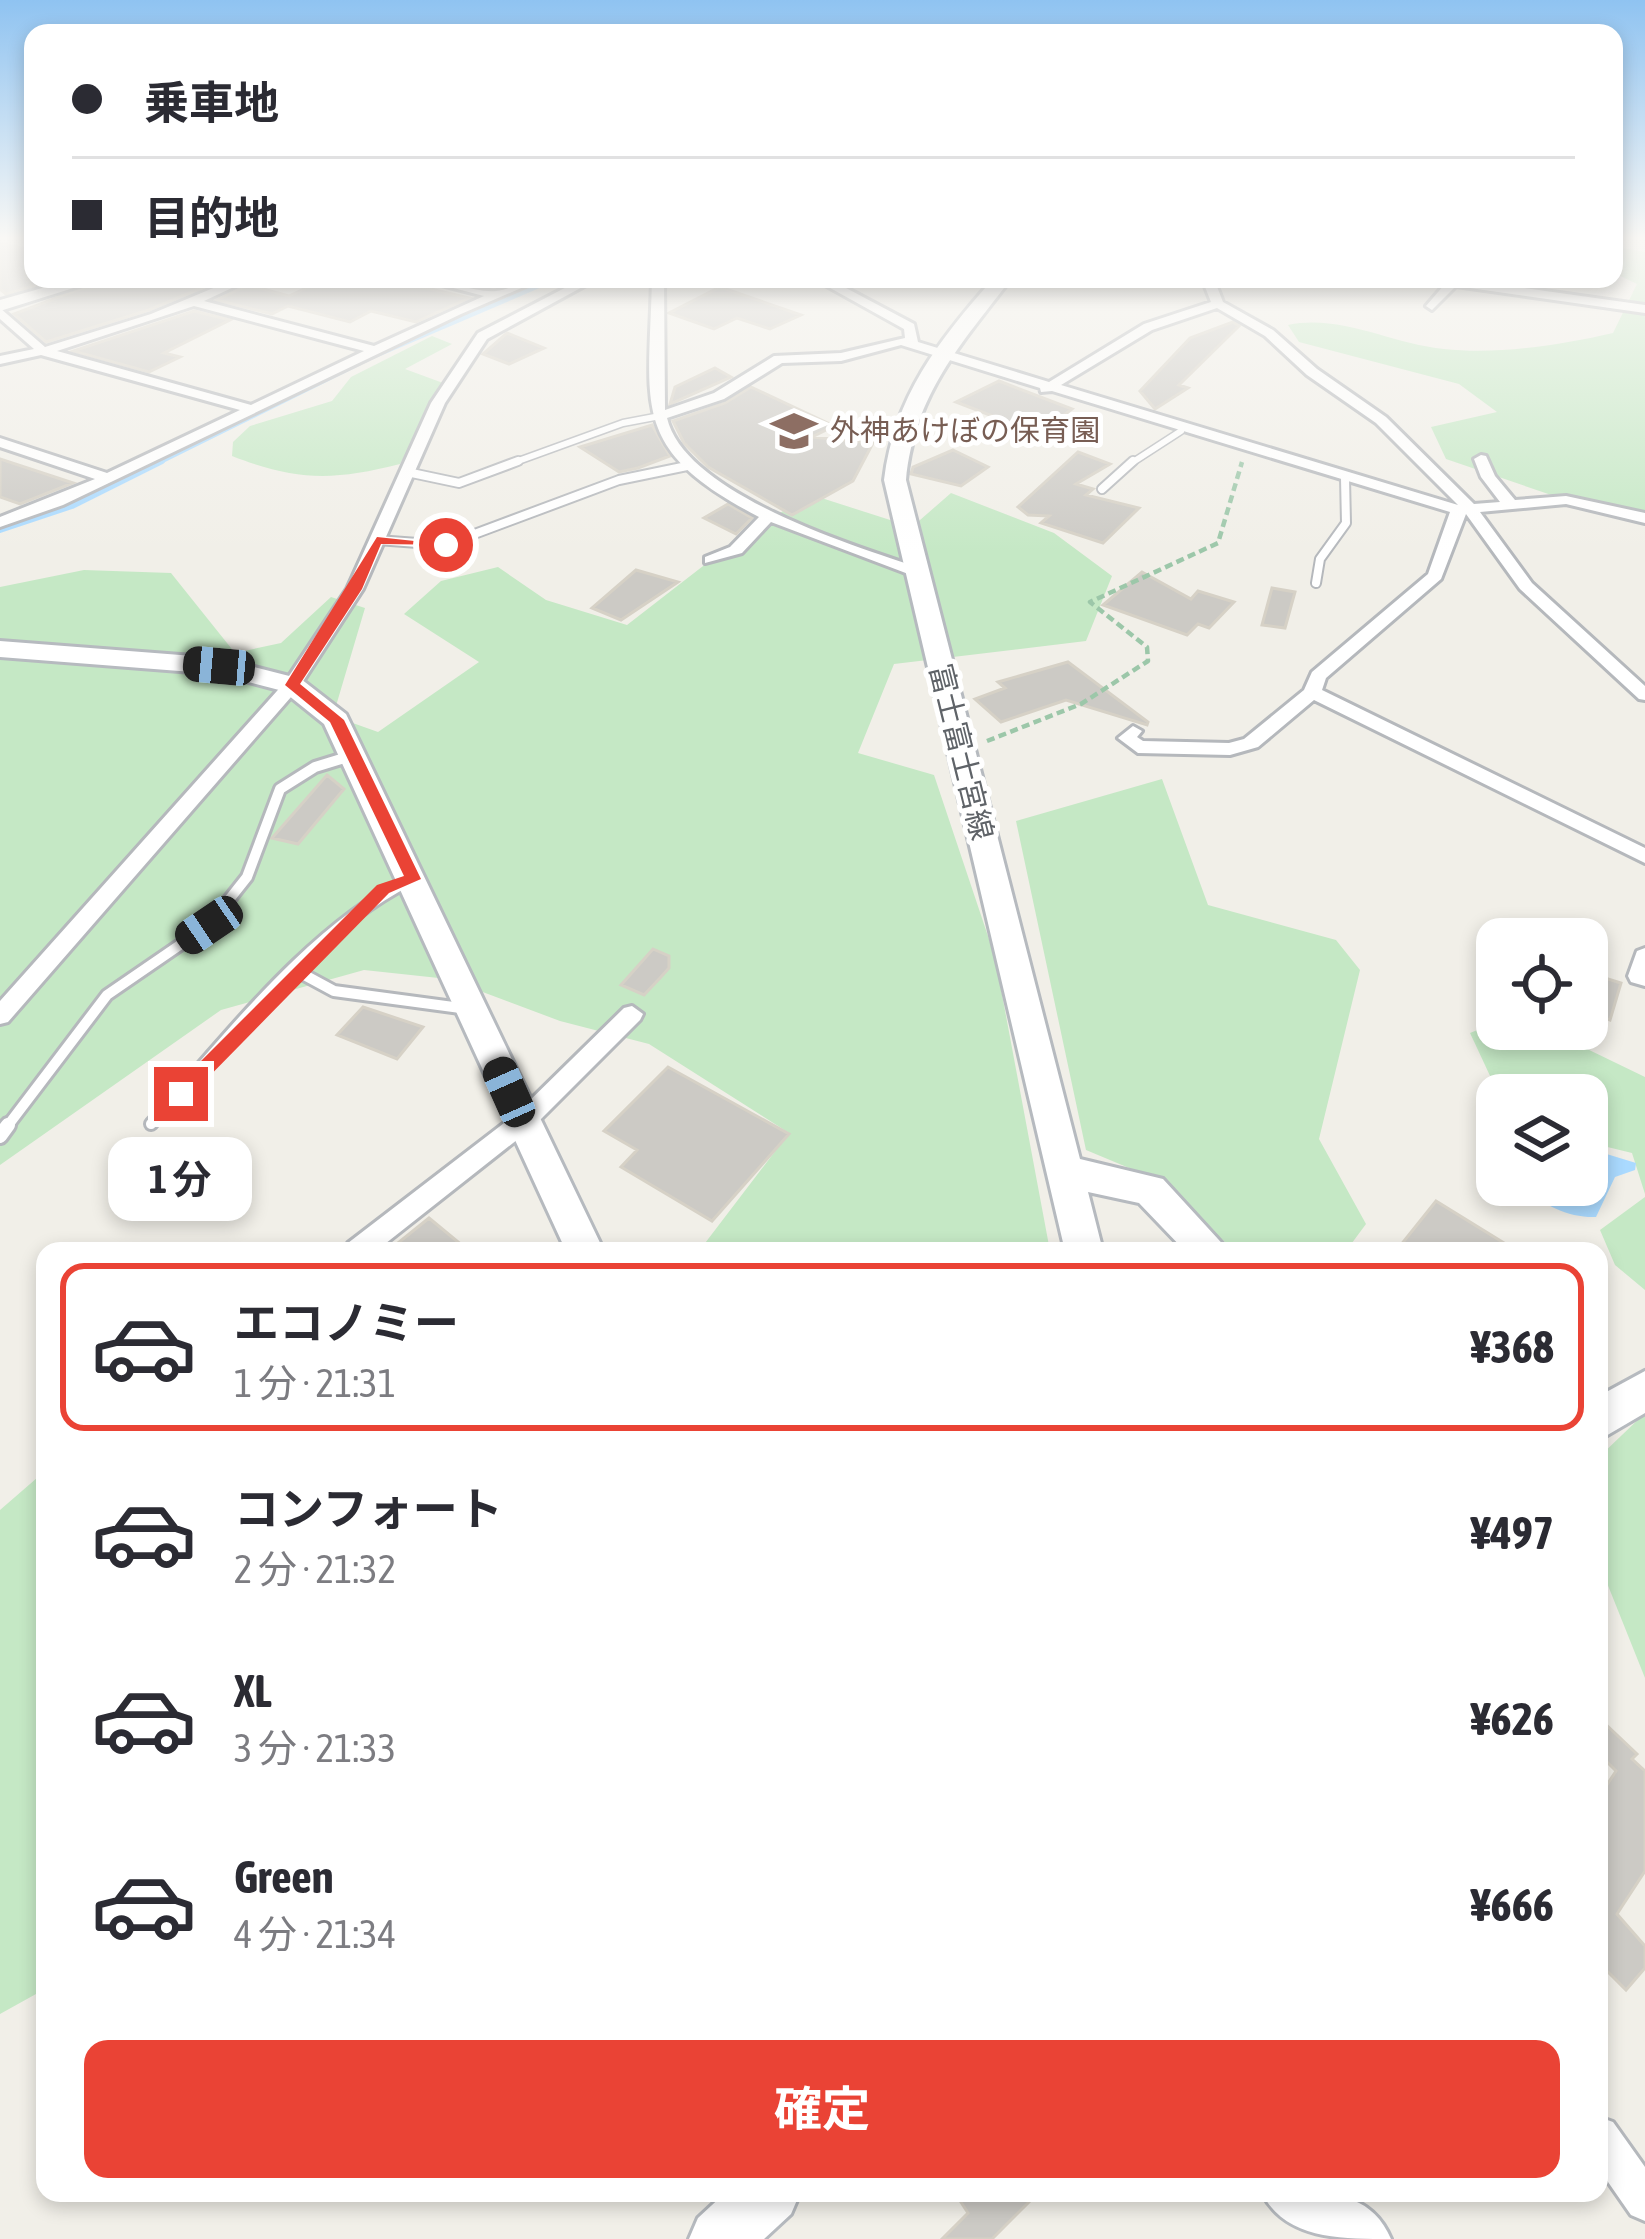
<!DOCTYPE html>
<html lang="ja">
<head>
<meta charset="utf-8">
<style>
  body { margin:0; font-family:"Asap Condensed","Noto Sans JP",sans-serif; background:#f7f7f7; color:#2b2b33; height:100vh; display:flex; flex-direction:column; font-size:45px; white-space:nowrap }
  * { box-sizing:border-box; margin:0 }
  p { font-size:39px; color:#7c7c81 }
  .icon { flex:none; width:66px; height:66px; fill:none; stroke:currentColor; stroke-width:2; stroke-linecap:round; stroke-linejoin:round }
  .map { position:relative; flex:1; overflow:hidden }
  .sheet { position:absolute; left:36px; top:1242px; width:1572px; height:960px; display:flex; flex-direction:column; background:#fff; border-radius:24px; box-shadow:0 6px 18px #0003 }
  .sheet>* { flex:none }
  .guide { position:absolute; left:24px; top:24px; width:1599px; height:264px; border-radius:24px; box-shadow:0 6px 18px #0003; display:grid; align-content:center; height:264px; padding:0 48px; background:#fff }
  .fabs { position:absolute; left:1476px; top:918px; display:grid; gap:24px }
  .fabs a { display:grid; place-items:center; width:132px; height:132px; border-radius:24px; background:#fff; box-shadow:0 6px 18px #0003; font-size:60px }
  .end { position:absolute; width:54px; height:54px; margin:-27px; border:15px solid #ea4335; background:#fff; box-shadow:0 0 0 6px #fff }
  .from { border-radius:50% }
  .bubble { position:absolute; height:84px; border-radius:24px; background:#fff; box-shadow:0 6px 18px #0003; font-size:39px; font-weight:700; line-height:84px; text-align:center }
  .car { position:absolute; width:36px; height:72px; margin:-36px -18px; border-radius:15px; box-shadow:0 0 9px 3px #0007; background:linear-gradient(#222 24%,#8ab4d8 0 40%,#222 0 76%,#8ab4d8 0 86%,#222 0) }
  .guide b { display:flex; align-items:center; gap:42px; height:114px; font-size:45px }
  .guide b+b { border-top:3px solid #e1e1e2 }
  .guide i { width:30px; height:30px; background:#2b2b33 }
  ul { padding:21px 0 0; list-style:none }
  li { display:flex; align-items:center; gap:36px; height:168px; margin:0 24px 18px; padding:0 24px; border:6px solid transparent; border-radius:24px }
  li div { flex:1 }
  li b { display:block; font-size:45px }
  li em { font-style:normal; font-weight:700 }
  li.selected { border-color:#ea4335 }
  li>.icon { width:108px; height:108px; stroke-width:1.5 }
  .action { display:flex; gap:24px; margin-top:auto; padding:24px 48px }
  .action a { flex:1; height:138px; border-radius:24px; background:#ea4335; color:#fff; font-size:48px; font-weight:700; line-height:138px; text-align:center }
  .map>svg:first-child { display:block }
  .green { fill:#c5e8c5 }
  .water { fill:#aadaff }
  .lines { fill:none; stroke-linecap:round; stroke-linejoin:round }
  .stream-far1 { stroke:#aadaff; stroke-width:4.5 }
  .stream { stroke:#aadaff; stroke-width:6 }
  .building { fill:#cccac5; stroke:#d6d1c6; stroke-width:3 }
  .lane-far3-casing { stroke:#b5b8bc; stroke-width:9 }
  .lane-far2-casing { stroke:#b5b8bc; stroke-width:12 }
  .lane-far1-casing { stroke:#b5b8bc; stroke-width:16 }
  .lane-casing { stroke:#b5b8bc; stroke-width:20 }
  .street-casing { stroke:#b5b8bc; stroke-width:6 }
  .secondary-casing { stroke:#b6babf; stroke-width:6 }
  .path { stroke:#9cc7a9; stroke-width:4.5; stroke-dasharray:8 4.5; stroke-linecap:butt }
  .lane-far3 { stroke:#fff; stroke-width:6 }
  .lane-far2 { stroke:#fff; stroke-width:8 }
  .lane-far1 { stroke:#fff; stroke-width:10 }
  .lane { stroke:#fff; stroke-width:14 }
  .street { fill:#fff; fill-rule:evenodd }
  .secondary { fill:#fff; fill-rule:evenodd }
  .route { fill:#ea4335 }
  .labels { text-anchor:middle; stroke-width:10; stroke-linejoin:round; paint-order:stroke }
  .far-education-label { font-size:30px; fill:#785e54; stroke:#fff; text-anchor:start }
  .far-street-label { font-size:30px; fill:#5f6368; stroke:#fff }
</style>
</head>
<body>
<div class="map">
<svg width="1645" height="2239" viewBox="0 0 1645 2239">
  <rect width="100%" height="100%" fill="#f1efe8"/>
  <path class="green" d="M1614 246 1645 252V514L1566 500 1446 459 1431 427 1497 412 1459 384 1299 342 1288 325C1341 314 1391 344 1444 349 1498 355 1561 345 1613 333L1637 284 1614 273Z
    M432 336 452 344 405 369 443 383 400 464C333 481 296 481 232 456L233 442 250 426 332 401 351 377Z
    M951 493 1054 533 1112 576 1086 641 894 664 858 753 934 775 995 957 1050 1251H699L789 1133 649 1044 560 1021 448 979 364 970 221 1010 0 1165V587L84 570 171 573 235 653 281 643 331 597 365 608 333 716 378 732 479 662 404 614 441 581 498 567 546 600 627 625 725 549 809 494 912 527Z
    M1162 779 1208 905 1336 940 1360 970 1319 1139 1366 1224 1346 1251H1235L1153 1178 1086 1150 1016 821Z
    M1497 1022V1029H1559L1583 1047 1645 1077V1194L1632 1153 1587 1142V1095H1499L1470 1033Z
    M1645 1197V1290L1615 1265 1600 1230Z
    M1645 1413V1678L1599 1563V1457Z
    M45 1471V1989L0 2014V1510Z"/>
  <path class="water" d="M1587 1148 1636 1163 1635 1170 1615 1177 1596 1217C1571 1218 1540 1206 1527 1185H1587Z"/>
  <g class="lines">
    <path class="stream-far1" d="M156 464 370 358 555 279"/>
    <path class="stream" d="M0 530 72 506 162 461"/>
  </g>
  <path class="building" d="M0 243 33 251V279H58L6 294 0 289Z
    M106 279H223L149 310 46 342 14 314Z
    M325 279H388L469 298 416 322 371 311 350 322 288 306 272 314 217 300 248 285 289 296Z
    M720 287 801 315 770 329 737 318 714 329 669 313Z
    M194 311 230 320 164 353 180 357 149 372 73 351Z
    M1233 322 1239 326 1179 385 1188 388 1155 409 1140 391 1190 338Z
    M507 333 544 348 509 364 483 354Z
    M715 368 731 377 670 404 675 387Z
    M999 381 1072 409 1039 434 956 402Z
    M751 387 834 426 812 437 873 443 853 481 792 515 708 467 684 443 673 421 725 403Z
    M652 425 670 456 638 468 619 472 580 447Z
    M953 450 988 467 961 486 911 474 913 467Z
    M1078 452 1110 464 1076 484 1093 489 1086 495 1139 508 1103 543 1041 523 1049 516 1028 515 1018 507Z
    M0 459 73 483 20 504 0 497Z
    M728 504 752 518 736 534 704 518Z
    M636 570 678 582 621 620 592 608Z
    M1142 572 1191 599 1198 591 1234 602 1209 628 1198 624 1187 635 1103 605Z
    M1272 588 1295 592 1285 628 1262 625Z
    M1068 662 1148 722 1147 725 1066 700 1001 722 975 699 1005 688 998 682Z
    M327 775 344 789 298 844 272 838Z
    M653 949 669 956V968L660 978 644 995 621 985Z
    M1595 975 1621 983 1610 1020 1587 1011Z
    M363 1007 423 1027 397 1059 337 1035Z
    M668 1067 789 1134 712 1221 621 1167 637 1150 604 1131Z
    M1436 1201 1517 1251H1396Z
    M429 1218 469 1251H388Z
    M1599 1718 1637 1754 1632 1759 1645 1771V1871L1617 1914 1645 1946V1968L1626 1990 1599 1963V1797L1616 1771 1599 1754Z
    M955 2193H1038L992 2239H942L968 2213Z"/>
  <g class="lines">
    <g class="lane-far3-casing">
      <path id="lane-far3" d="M510 464 623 423 660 416
        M1130 464 1181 431"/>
    </g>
    <g class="lane-far2-casing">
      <path id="lane-far2" d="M407 472 459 483 518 461
        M1102 489 1133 461
        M377 540 445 545 619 480 687 466
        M1316 583 1320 559 1346 523 1345 478"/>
    </g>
    <g class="lane-far1-casing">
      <path id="lane-far1" d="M297 971 334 991 468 1009
        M151 1124C229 1039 306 934 410 880
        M6 1128 107 995 209 925 247 877 280 789 315 767 354 755"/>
    </g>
    <g class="lane-casing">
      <path id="lane" d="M0 1136 8 1125"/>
    </g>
    <g class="street-casing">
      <path id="street" d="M235 279H251L204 301 374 346 484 296 419 279C443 279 475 293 496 291 512 289 524 279 542 279L461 314 63 505 0 527V517L95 479 0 447V438L107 473 240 410 41 355 0 364V356L34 349 0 319V308L45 347 151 314ZM194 306 364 351 251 405 57 351Z
        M582 279H597L487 339 445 403 363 589 298 689 8 1022 0 1024V1001L285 682 347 589 431 403 478 333Z
        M652 279H664L665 410 714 393 774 356 841 353 905 338 904 329 814 279H829L914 324 918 342 1049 382 1144 324 1211 302 1202 279H1214L1223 302 1273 330 1317 369 1386 417 1474 504 1500 502 1481 477 1474 459 1481 455 1486 456 1495 476 1515 500 1566 496 1645 513V523L1566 504 1480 512 1532 583 1645 686V700L1639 699 1520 589 1466 514 1441 579 1326 678 1322 690 1645 848V863L1314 700 1258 747 1230 755 1138 753 1118 738 1133 726 1142 731 1137 737 1143 741 1229 743 1244 739 1304 690 1312 672 1428 574 1450 512 1052 391 1041 392 1040 388 901 345 841 361 782 363 724 399 667 418C685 494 854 546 923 569V575H911L771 522 742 553 705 563V557L730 547 759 517C629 449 649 409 652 279ZM1217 308 1265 336 1307 375 1376 423 1458 505 1061 385 1152 330Z
        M1429 279H1460L1645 305V313L1456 286 1432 310 1426 306 1445 284Z
        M1645 948V986L1631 982 1628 976 1637 951Z
        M632 1006 643 1014 640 1020 532 1128 376 1251H344L348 1243 516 1114 624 1008Z
        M1599 2117 1613 2122 1645 2167V2221L1631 2215 1599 2169Z"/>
    </g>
    <g class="secondary-casing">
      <path id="secondary" d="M74 279H102L0 311V300Z
        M993 279H1011C961 344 914 395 906 480L1080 1159 1163 1179 1229 1251H1185L1139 1203 1088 1192 1103 1251H1065L884 480C894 397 939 340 993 279Z
        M0 641 219 658 301 679 346 714 604 1251H566L324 724 283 691 218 674 0 657Z
        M1645 1371V1413L1599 1440V1396Z
        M725 2193H800L791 2214 764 2239H689L698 2218Z
        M1262 2193C1313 2193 1368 2184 1391 2239 1340 2239 1285 2239 1262 2193Z"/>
    </g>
    <path class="path" d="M987 741 1081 704 1148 661 1147 647 1090 602 1218 543 1242 462"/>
    <use href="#lane-far3" class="lane-far3"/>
    <use href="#lane-far2" class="lane-far2"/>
    <use href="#lane-far1" class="lane-far1"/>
    <use href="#lane" class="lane"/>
    <use href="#street" class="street"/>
    <use href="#secondary" class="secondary"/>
  </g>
  <linearGradient id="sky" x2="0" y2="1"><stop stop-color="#8fc3f1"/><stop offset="0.43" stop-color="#f9f8f5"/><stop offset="1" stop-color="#f9f8f5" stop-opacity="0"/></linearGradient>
  <rect width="1645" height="553" fill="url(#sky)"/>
  <path class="route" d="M377 537 452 545 381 544 362 589 300 684 344 720 421 879 389 893 187 1099H174V1088L377 885 404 876 330 722 285 685Z"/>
  <defs>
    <g id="school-bare" transform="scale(3.6)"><path d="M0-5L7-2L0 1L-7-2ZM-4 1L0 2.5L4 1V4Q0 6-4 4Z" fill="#8d6e63" stroke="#fff" stroke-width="2.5" paint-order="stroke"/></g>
  </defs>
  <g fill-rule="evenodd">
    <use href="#school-bare" x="794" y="431"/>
  </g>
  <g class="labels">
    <g class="far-education-label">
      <text x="830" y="441">外神あけぼの保育園</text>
    </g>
    <g class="far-street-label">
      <text transform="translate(961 752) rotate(76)" y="10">富士富士宮線</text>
    </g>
  </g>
</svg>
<div class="fabs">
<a><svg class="icon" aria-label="locate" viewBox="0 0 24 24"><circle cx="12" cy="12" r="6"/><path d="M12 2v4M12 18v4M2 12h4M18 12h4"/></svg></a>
<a><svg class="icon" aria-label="layers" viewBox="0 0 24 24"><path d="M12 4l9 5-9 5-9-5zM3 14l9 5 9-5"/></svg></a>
</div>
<i class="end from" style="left:446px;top:545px"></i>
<i class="end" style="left:181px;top:1094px"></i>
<div class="bubble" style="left:108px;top:1137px;width:144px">1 分</div>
<i class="car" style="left:219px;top:666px;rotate:275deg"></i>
<i class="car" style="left:209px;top:925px;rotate:236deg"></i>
<i class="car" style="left:509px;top:1092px;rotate:336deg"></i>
<div class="guide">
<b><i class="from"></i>乗車地</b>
<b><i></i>目的地</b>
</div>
<section class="sheet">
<ul>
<li class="selected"><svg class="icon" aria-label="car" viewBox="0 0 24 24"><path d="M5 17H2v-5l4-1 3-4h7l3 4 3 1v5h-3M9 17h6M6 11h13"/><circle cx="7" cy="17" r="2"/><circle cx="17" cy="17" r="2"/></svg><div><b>エコノミー</b><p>1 分 · 21:31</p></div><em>¥368</em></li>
<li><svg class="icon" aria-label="car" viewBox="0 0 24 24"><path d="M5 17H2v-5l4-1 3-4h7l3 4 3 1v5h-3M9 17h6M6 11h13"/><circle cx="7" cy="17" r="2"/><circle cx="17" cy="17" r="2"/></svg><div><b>コンフォート</b><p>2 分 · 21:32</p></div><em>¥497</em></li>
<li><svg class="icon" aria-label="car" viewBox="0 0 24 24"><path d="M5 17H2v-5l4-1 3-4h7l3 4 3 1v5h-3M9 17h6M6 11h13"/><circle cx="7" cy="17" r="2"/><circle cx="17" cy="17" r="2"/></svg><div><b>XL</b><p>3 分 · 21:33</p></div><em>¥626</em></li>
<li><svg class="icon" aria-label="car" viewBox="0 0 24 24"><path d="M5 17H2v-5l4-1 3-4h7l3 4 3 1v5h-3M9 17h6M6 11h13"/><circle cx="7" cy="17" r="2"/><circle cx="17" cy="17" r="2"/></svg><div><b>Green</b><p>4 分 · 21:34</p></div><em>¥666</em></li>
</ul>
<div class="action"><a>確定</a></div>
</section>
</div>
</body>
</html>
